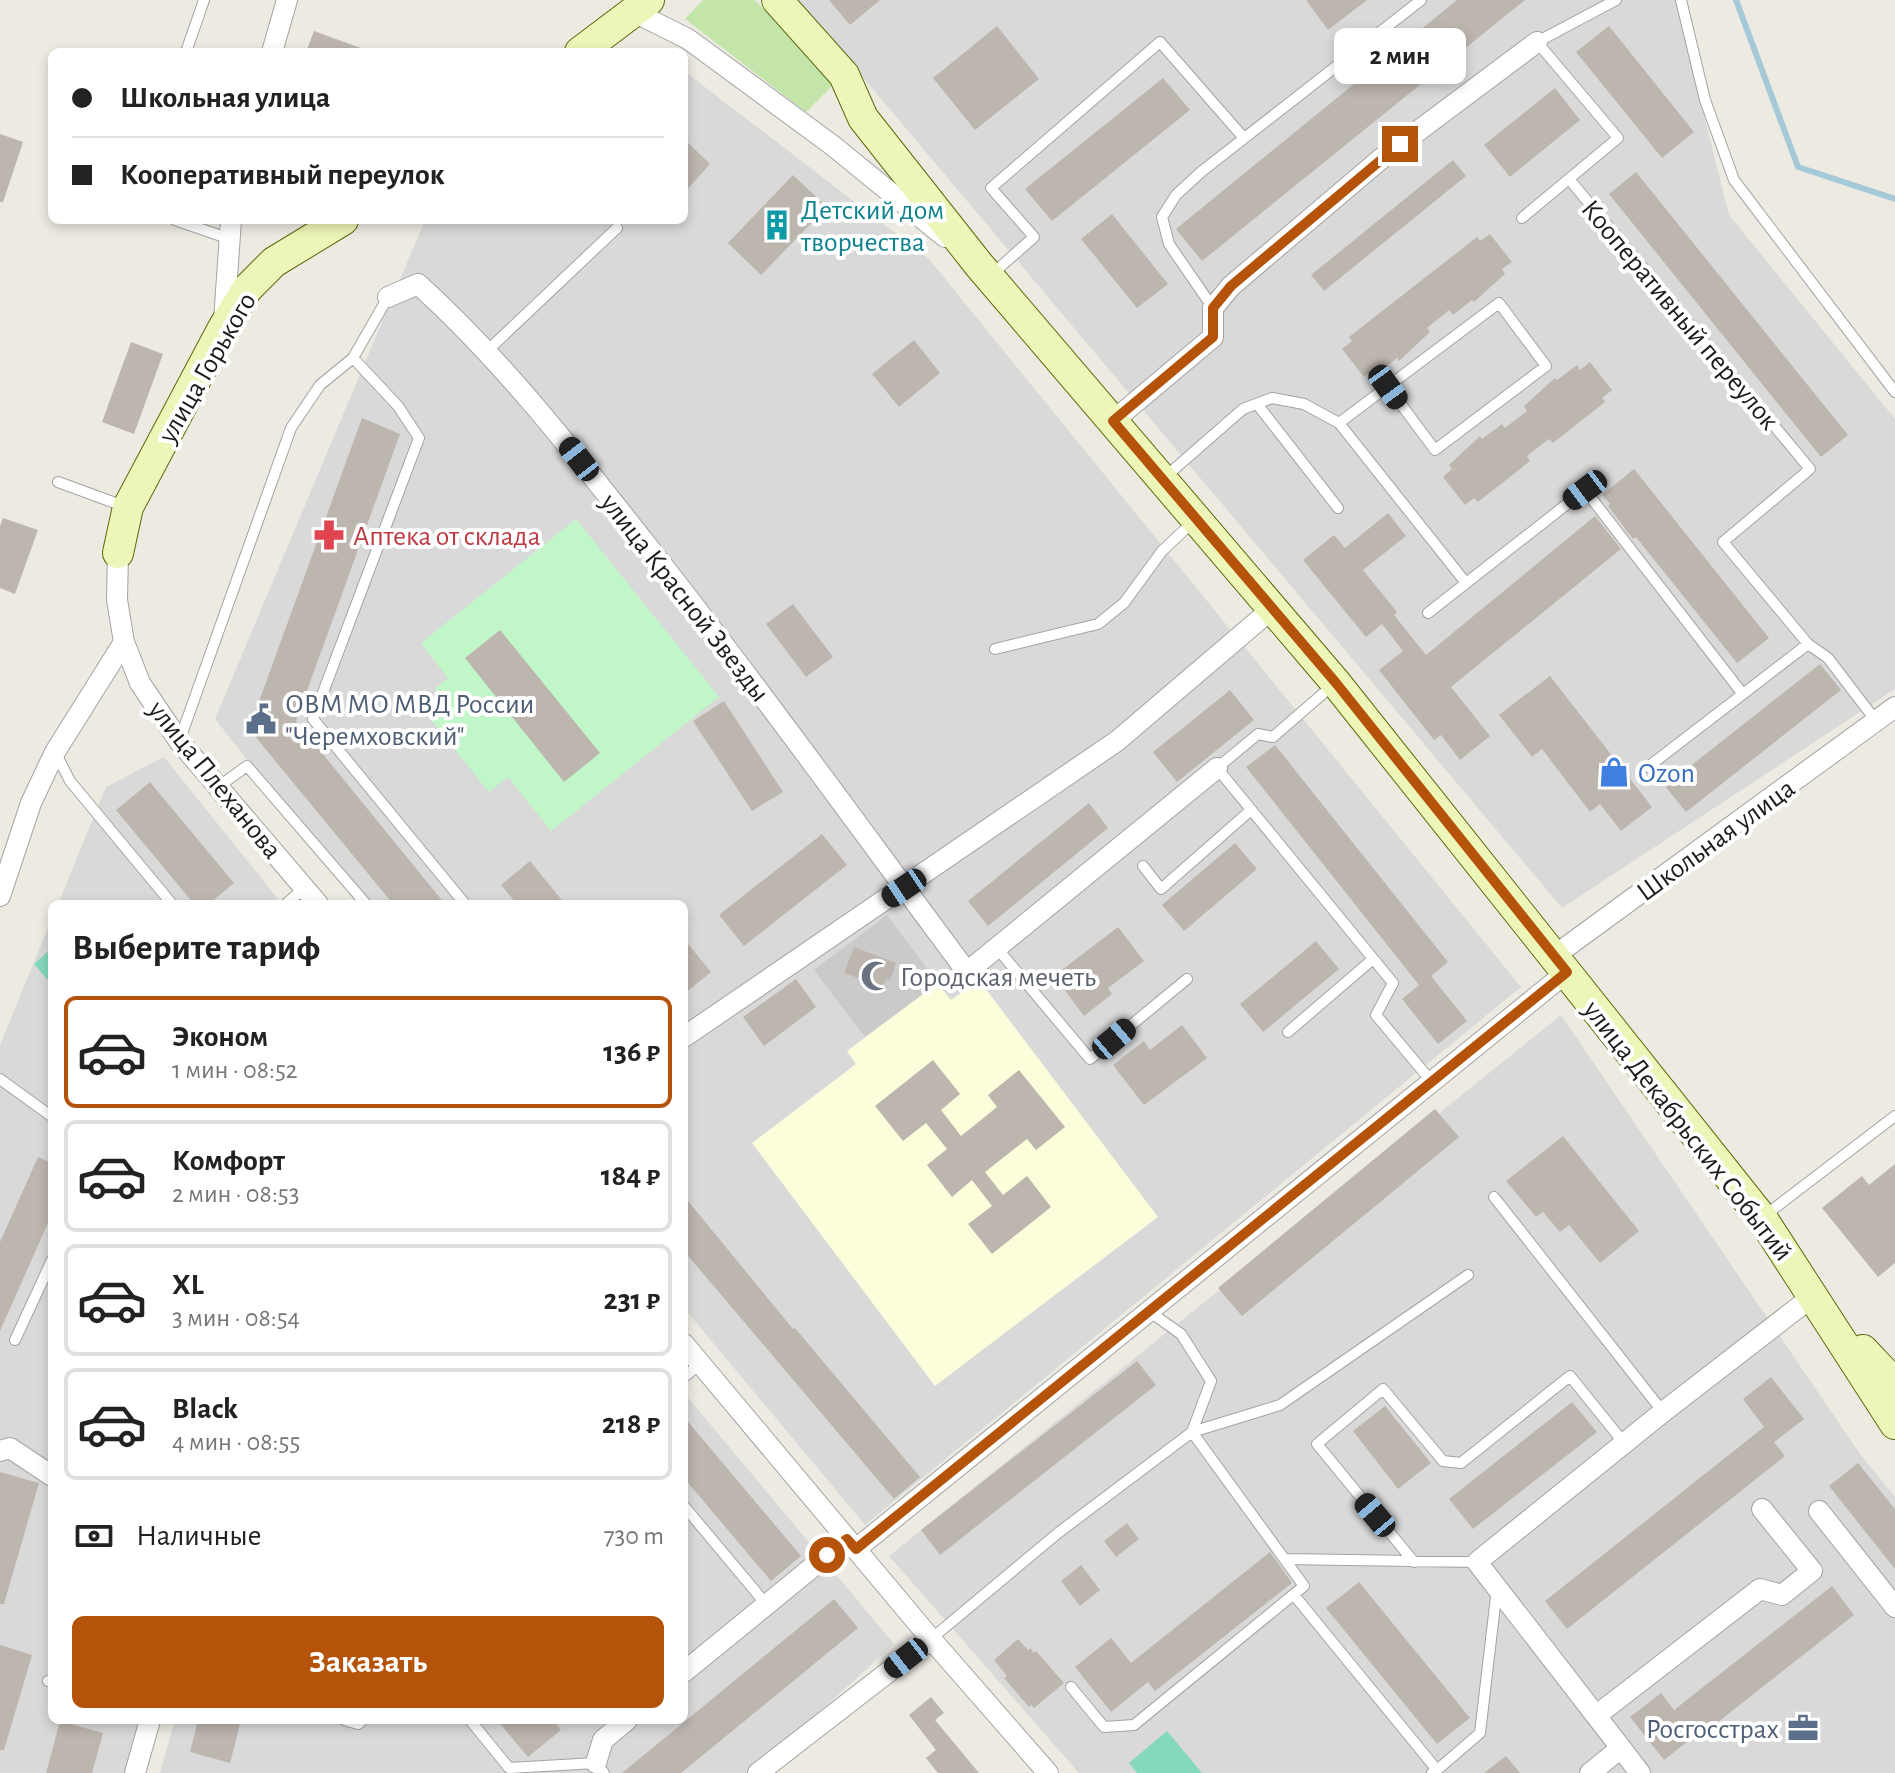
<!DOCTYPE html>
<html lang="ru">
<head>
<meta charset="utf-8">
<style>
  body { margin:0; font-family:"Alegreya Sans",sans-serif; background:#f2f2f2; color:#222; height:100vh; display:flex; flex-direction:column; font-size:30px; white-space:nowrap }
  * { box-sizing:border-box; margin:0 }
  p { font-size:26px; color:#767676 }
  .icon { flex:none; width:44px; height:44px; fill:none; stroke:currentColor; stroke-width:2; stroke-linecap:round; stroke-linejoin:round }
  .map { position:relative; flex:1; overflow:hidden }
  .side { position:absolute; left:48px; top:900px; width:640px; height:824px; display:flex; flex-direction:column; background:#fff; border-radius:12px; box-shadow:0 4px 12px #0003 }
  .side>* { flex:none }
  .top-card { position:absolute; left:48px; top:48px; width:640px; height:176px; border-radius:12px; box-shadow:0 4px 12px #0003; display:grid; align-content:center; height:176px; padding:0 24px; background:#fff }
  .end { position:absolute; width:36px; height:36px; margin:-18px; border:10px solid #b45309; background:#fff; box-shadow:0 0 0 4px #fff }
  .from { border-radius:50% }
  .bubble { position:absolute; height:56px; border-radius:12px; background:#fff; box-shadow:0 4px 12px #0003; font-size:26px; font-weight:600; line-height:56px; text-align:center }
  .car { position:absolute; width:24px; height:48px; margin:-24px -12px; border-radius:10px; box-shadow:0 0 6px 2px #0007; background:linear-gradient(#222 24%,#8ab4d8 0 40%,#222 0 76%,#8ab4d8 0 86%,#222 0) }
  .top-card b { display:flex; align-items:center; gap:28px; height:76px; font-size:30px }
  .top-card b+b { border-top:2px solid #e0e0e0 }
  .top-card i { width:20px; height:20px; background:#222 }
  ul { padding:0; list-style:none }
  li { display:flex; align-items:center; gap:24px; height:112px; margin:0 16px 12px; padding:0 8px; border:4px solid #e0e0e0; border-radius:12px }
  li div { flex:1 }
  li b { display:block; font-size:30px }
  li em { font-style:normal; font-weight:600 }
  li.current { border-color:#b45309 }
  li>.icon { width:72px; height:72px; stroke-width:1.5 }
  h2 { padding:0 24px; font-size:36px; line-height:96px }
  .pay { display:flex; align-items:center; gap:20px; height:88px; padding:0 24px; font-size:30px }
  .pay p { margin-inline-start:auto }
  .action { display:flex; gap:16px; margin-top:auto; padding:16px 24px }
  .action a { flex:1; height:92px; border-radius:12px; background:#b45309; color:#fff; font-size:32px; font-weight:600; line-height:92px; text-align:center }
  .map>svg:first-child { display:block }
  .residential { fill:#dad9d9 }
  .education { fill:#fbfddb }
  .religious { fill:#cacaca }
  .grass { fill:#c3e5aa }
  .park { fill:#c1f6c8 }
  .pitch { fill:#84d8bd }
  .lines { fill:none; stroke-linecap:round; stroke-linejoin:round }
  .stream { stroke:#a5c9d8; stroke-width:6 }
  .building { fill:#bdb6af }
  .lane-casing { stroke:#a3a3a3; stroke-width:12 }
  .street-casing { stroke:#a3a3a3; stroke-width:22 }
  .secondary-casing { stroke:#5b6b0b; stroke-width:32 }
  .lane { stroke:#fff; stroke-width:10 }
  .street { stroke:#fff; stroke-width:20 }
  .secondary { stroke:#eef5b8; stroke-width:30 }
  .route { stroke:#b45309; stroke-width:10 }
  .labels { text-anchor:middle; stroke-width:8; stroke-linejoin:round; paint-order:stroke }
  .culture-label { font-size:28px; fill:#0d838f; stroke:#fff; text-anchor:start }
  .street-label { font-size:28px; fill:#1c1c1c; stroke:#fff }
  .health-label { font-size:28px; fill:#be3a42; stroke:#fff; text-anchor:start }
  .service-label { font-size:28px; fill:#4e5e75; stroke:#fff; text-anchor:start }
  .shop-label { font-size:28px; fill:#366cbe; stroke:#fff; text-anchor:start }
  .worship-label { font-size:28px; fill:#5b616d; stroke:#fff; text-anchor:start }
</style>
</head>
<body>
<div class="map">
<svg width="1895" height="1773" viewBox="0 0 1895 1773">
  <rect width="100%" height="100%" fill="#edeae2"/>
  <path class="residential" d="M798 0H1675L1729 215 1895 419V689L1562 908Z
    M684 71 929 259 1521 987 865 1525 684 1308V904H361L215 719 425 220H684Z
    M164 757 282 904H58L106 787Z
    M52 918V1720H142L126 1773H0V1045Z
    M1561 1015 1860 1454 1895 1497V1773H1079L889 1556Z
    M684 1393 894 1644 752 1773H160L175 1720H684Z"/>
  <path class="education" d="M979 980 1158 1217 935 1386 752 1143 856 1064 847 1051 937 983 951 1000Z"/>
  <path class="religious" d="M887 915 938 983 865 1037 814 970Z"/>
  <path class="grass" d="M703 0H755L833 85 806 112 685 19Z"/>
  <path class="park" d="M576 519 719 697 551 831 508 777 489 792 431 720 448 706 435 689 448 678 421 643Z"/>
  <path class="pitch" d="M52 948V985L34 964Z
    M1167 1731 1202 1773H1137L1129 1763Z"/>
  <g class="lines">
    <path class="stream" d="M1736 0 1798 167 1895 199"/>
  </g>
  <path class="building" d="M829 0H880L850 25Z
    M1306 0H1367L1328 30Z
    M1457 0H1525L1202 261 1176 229Z
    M997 26 1039 79 975 130 933 78Z
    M1609 26 1694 132 1662 158 1576 52Z
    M314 31 366 50V52H306Z
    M1163 78 1190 110 1052 221 1025 189Z
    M1555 88 1580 120 1510 177 1484 145Z
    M0 134 23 142 3 202H0Z
    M684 139 710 164 684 193Z
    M1453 160 1466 176 1324 291 1311 275Z
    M1636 172 1848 435 1821 457 1609 194Z
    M793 175 827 207 761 275 728 243Z
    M1112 214 1168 284 1137 308 1081 239Z
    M1490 234 1512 262 1502 269 1505 274 1474 302 1472 300 1453 315 1449 310 1427 328 1430 332 1399 361 1397 358 1377 374 1374 369 1364 377 1342 349 1352 341 1349 337 1477 237 1480 241Z
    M914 340 940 373 899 407 872 374Z
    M131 342 163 354 134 434 102 422Z
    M1590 362 1612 390 1602 398 1605 402 1553 443 1549 439 1527 456 1530 461 1478 502 1474 498 1465 505 1443 477 1452 469 1449 465 1480 436 1482 439 1502 424 1505 428 1527 411 1524 406 1555 378 1557 380 1577 365 1580 370Z
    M362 418 400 434 296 721 445 904H393L249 729Z
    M1634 469 1769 638 1737 663 1636 537 1633 539 1608 506 1610 504 1602 495Z
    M1388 513 1406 536 1363 570 1397 612 1394 615 1426 655 1595 516 1621 549 1451 687 1490 736 1460 760 1441 735 1434 740 1379 670 1403 651 1382 624 1366 637 1303 560 1334 535 1345 548Z
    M3 518 38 530 15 594 0 588V526Z
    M793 604 833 657 806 677 766 624Z
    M500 630 600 753 564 782 465 658Z
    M1820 664 1841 690 1686 812 1665 786Z
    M1550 676 1652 807 1621 831 1600 804 1590 812 1542 749 1532 757 1499 715Z
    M1230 690 1254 720 1177 782 1153 752Z
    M724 701 783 792 752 811 693 721Z
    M1275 745 1448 962 1431 976 1467 1021 1438 1044 1402 999 1419 985 1246 767Z
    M150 782 234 883 209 904H194L116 810Z
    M1089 803 1108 828 988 926 968 901Z
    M822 834 847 865 744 946 719 915Z
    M1235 843 1257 869 1184 931 1162 905Z
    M530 861 565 904H517L501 885Z
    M1118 927 1144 961 1108 988 1112 994 1084 1016 1054 976Z
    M684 939 711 972 684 994Z
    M1316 941 1339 969 1263 1032 1240 1004Z
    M854 947 896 963 890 980 886 979 883 987 844 973Z
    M796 979 816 1007 764 1046 743 1017Z
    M1182 1025 1207 1058 1144 1105 1113 1065 1144 1041 1150 1050Z
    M933 1060 960 1094 941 1110 961 1136 997 1107 988 1095 1019 1070 1065 1127 1036 1150 1027 1139 985 1172 1003 1195 1027 1176 1051 1207 992 1254 968 1224 992 1206 972 1180 952 1197 927 1165 947 1149 926 1123 903 1141 875 1106Z
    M1435 1109 1459 1137 1242 1316 1218 1288Z
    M1563 1136 1639 1231 1600 1263 1569 1225 1560 1232 1543 1212 1536 1217 1506 1181Z
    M38 1157 52 1163V1214L0 1331V1242Z
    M1895 1164V1263L1878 1277 1822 1208 1862 1176 1869 1185Z
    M684 1196 793 1329 795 1328 920 1477 894 1499 684 1251Z
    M1137 1361 1156 1385 940 1555 921 1530Z
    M1771 1377 1804 1419 1774 1442 1785 1456 1567 1629 1545 1601 1764 1427 1743 1399Z
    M1572 1402 1597 1432 1473 1529 1449 1499Z
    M1385 1406 1431 1463 1398 1489 1353 1431Z
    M684 1417 801 1556 771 1581 684 1478Z
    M1858 1463 1895 1509V1569L1829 1486Z
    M0 1472 39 1483 4 1604H0Z
    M1127 1523 1139 1539 1116 1557 1104 1541Z
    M1270 1552 1292 1583 1155 1691 1148 1682 1111 1712 1075 1667 1111 1638 1131 1663Z
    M1081 1565 1100 1590 1080 1606 1061 1581Z
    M1359 1582 1470 1718 1437 1744 1326 1608Z
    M1832 1586 1854 1615 1699 1737 1697 1734 1664 1760 1630 1717 1661 1693 1674 1710Z
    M834 1599 858 1628 681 1773H622Z
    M1018 1639 1028 1650 1030 1648 1034 1653 1036 1651 1064 1683 1034 1708 1031 1705 1029 1707 1004 1678 1007 1676 994 1660Z
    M0 1645 32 1655 4 1750H0Z
    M931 1697 944 1713 935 1720 979 1773H938L926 1758 936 1750 909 1715Z
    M198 1720H241L230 1763 190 1752Z
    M497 1720H553L561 1730 528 1757Z
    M60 1721 103 1733 92 1773H46Z
    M1506 1756 1520 1773H1484Z"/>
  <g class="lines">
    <g class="lane-casing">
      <path id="lane" d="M1681 0 1705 100 1734 180 1895 392
        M186 52 204 0
        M1569 179 1810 469 1723 542 1808 644
        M1522 218 1618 138 1537 42 1616 0
        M175 220 230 239
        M990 276 1034 237 991 188 1160 42 1243 137
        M388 297 353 358 398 406 419 438 313 719 465 904
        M1213 308 1169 244 1162 217 1176 195 1201 172 1421 0
        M486 352 617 228
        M1257 404 1338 508
        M1339 423 1499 303 1546 366 1435 450 1388 387
        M1164 478 1243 409 1272 398 1304 404 1339 423 1466 583
        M58 482 126 507
        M1428 613 1585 490 1742 693
        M995 649 1098 624 1124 603 1162 551 1195 520
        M1334 684 1273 737 1258 734 1217 768 1393 983 1376 1015 1432 1082
        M180 739 291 428 320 385 353 358
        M55 752 70 781 172 904
        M1648 767 1808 644 1828 658 1876 721
        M218 787 247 766 366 904
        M1143 866 1161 889 1251 810
        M286 904 304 888
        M996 947 1090 1059 1187 979
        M1288 1032 1373 959
        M0 1079 51 1116
        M1494 1197 1663 1412
        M1763 1217 1895 1116
        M15 1340 52 1260
        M684 1377 700 1364
        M684 1506 766 1604
        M1285 1559 1477 1562
        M1414 1562 1317 1444 1383 1389 1443 1461 1461 1463 1570 1376 1624 1443
        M1294 1595 1437 1770 1432 1773
        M931 1639 1058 1533 1192 1432 1280 1405 1468 1275
        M48 1681 52 1682
        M1071 1687 1104 1727 1134 1725 1304 1586 1192 1432 1211 1381 1181 1334 1150 1312
        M344 1720 358 1724 363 1720
        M470 1720 509 1768 596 1763 604 1773
        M1437 1770 1480 1733 1497 1588"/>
    </g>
    <g class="street-casing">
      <path id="street" d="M634 12 688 39 832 145 945 237
        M272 52 287 0
        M388 297 418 284C502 360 572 450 642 539 754 681 859 827 967 972L1217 768
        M224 320 231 220
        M1113 421 1213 337V308L1231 286 1382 158 1537 42
        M118 553 117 600 124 642 140 683 179 741 318 904
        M0 896 31 803 55 752 124 642
        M1554 956 1895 707
        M684 1037 1117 741 1273 608
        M684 1344 931 1639 1048 1773
        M0 1451 10 1448 52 1476
        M1819 1511 1895 1607
        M856 1549 1567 972
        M684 1672 847 1539
        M1597 1715 1760 1589 1782 1595 1812 1571 1762 1509
        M1621 1748 1640 1773
        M596 1763 603 1740 627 1720
        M135 1773 150 1720
        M758 1773 931 1639
        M1590 1773 1621 1748 1477 1562 1663 1412 1813 1296"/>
    </g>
    <g class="secondary-casing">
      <path id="secondary" d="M777 0 844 75 863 118 979 265 1336 683 1762 1218 1895 1424
        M580 52 649 0
        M118 553 128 507 223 328 247 289 274 262 343 220
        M1863 1350 1895 1384"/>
    </g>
    <use href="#lane" class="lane"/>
    <use href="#street" class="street"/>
    <use href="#secondary" class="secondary"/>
  </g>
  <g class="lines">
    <path class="route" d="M827 1555 847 1539 856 1549 1567 972 1336 683 1113 421 1213 337V308L1231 286 1400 144"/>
  </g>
  <defs>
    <g id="building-bare" transform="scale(2.4)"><path d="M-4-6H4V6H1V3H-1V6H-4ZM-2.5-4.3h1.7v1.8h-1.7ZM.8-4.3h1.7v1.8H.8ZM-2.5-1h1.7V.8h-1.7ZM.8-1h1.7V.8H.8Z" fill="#0f9aa8" stroke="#fff" stroke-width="2.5" paint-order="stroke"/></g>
    <g id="pharmacy-bare" transform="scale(2.4)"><path d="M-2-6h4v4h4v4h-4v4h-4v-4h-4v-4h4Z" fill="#e0444e" stroke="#fff" stroke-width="2.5" paint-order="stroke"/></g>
    <g id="civic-bare" transform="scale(2.4)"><path d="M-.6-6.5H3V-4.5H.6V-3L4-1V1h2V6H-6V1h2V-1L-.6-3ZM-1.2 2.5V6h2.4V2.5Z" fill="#5c6f8a" stroke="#fff" stroke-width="2.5" paint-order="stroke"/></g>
    <g id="shop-bare" transform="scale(2.4)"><path d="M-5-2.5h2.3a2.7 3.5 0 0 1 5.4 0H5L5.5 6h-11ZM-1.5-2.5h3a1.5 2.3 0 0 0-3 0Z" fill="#3f7fe0" stroke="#fff" stroke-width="2.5" paint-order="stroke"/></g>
    <g id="mosque-bare" transform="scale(2.4)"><path d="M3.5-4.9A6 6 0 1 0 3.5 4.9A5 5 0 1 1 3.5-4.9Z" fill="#6b7280" stroke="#fff" stroke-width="2.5" paint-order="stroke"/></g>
    <g id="office-bare" transform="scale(2.4)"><path d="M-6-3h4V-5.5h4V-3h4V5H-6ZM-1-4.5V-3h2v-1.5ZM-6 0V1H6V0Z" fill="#5c6f8a" stroke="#fff" stroke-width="2.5" paint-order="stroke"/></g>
  </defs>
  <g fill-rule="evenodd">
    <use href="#building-bare" x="777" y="225"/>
    <use href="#pharmacy-bare" x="329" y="535"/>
    <use href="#civic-bare" x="261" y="719"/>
    <use href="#shop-bare" x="1614" y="772"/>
    <use href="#mosque-bare" x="876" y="976"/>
    <use href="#office-bare" x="1803" y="1728"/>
  </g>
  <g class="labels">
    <g class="culture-label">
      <text x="801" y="219">Детский дом<tspan x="801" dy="32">творчества</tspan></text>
    </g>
    <g class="street-label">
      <text transform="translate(1681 314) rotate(50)" y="10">Кооперативный переулок</text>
      <text transform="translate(206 367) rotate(-60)" y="10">улица Горького</text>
      <text transform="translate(686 597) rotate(52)" y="10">улица Красной Звезды</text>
      <text transform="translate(216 779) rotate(51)" y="10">улица Плеханова</text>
      <text transform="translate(1715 839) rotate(-36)" y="10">Школьная улица</text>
      <text transform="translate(1689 1130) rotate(52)" y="10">улица Декабрьских Событий</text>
    </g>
    <g class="health-label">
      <text x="353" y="545">Аптека от склада</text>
    </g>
    <g class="service-label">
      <text x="285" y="713">ОВМ МО МВД России<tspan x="285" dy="32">"Черемховский"</tspan></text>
      <text x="1779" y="1738" text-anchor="end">Росгосстрах</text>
    </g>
    <g class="shop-label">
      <text x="1638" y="782">Ozon</text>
    </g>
    <g class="worship-label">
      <text x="900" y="986">Городская мечеть</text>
    </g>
  </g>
</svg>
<i class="end from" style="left:827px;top:1555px"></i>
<i class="end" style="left:1400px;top:144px"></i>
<div class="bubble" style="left:1334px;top:28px;width:132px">2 мин</div>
<i class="car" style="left:1388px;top:387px;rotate:144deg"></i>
<i class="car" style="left:579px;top:459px;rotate:322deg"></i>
<i class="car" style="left:1585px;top:490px;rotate:233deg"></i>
<i class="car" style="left:904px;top:888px;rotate:236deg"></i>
<i class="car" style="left:1114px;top:1039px;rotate:50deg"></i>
<i class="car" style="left:1375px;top:1515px;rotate:320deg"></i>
<i class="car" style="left:906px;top:1658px;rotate:232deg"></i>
<div class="top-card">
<b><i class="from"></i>Школьная улица</b>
<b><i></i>Кооперативный переулок</b>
</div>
<section class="side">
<h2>Выберите тариф</h2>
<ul>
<li class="current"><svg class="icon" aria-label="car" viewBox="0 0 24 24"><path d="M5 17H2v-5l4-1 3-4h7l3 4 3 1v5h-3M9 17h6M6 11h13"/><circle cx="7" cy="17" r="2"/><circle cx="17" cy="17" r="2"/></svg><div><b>Эконом</b><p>1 мин · 08:52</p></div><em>136 ₽</em></li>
<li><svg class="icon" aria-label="car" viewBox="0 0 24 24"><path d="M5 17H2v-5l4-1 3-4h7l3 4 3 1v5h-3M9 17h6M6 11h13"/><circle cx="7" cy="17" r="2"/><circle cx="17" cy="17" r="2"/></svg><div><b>Комфорт</b><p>2 мин · 08:53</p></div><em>184 ₽</em></li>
<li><svg class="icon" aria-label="car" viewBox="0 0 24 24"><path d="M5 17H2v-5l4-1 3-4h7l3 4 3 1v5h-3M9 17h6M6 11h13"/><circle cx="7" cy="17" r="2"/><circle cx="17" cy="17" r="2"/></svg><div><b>XL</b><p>3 мин · 08:54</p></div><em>231 ₽</em></li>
<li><svg class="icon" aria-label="car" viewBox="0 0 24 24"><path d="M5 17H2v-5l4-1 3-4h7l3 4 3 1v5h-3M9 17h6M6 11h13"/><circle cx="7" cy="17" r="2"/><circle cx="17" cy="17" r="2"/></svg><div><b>Black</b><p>4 мин · 08:55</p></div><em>218 ₽</em></li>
</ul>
<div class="pay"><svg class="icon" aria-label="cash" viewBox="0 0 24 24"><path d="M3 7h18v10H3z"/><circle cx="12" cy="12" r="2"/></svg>Наличные<p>730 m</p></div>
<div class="action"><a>Заказать</a></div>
</section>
</div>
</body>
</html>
